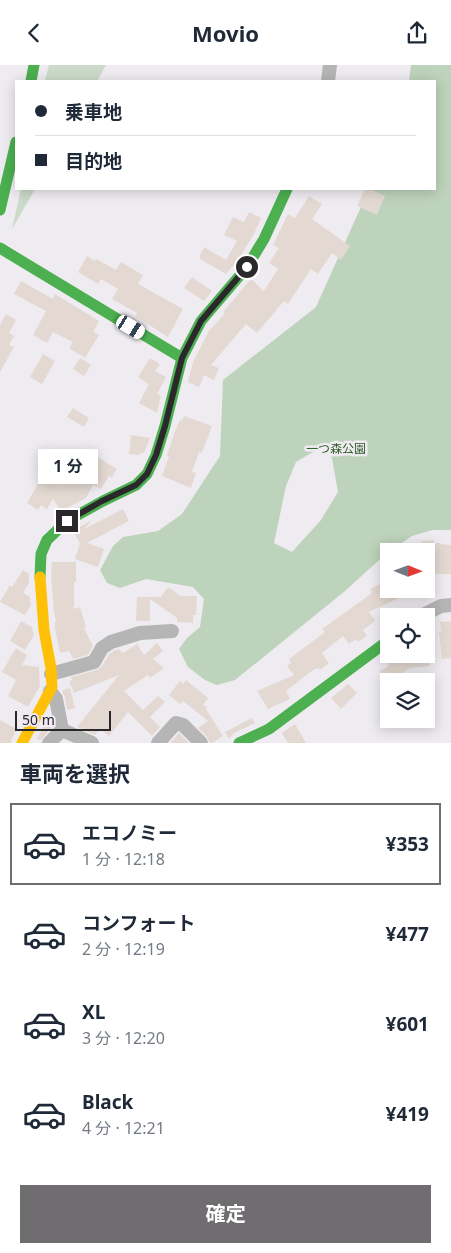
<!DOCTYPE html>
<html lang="ja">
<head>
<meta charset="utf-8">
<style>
  body { margin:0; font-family:"Noto Sans","Noto Sans JP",sans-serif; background:#f2f2f3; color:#1f2937; height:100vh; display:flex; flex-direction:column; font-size:19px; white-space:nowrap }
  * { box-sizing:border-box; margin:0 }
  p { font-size:16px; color:#747a83 }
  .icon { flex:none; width:28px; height:28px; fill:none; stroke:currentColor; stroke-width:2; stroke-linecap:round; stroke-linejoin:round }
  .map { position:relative; height:678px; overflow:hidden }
  .side { display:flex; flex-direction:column; background:#fff; flex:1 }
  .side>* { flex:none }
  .guide { position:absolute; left:15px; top:15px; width:421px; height:110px; border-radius:0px; box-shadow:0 2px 12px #0003; display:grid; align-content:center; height:110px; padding:0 20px; background:#fff }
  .needle { width:32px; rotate:91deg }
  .fabs { position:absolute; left:380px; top:478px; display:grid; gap:10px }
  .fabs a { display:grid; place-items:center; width:55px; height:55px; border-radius:0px; background:#fff; box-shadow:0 2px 12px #0003; font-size:25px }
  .scale { position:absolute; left:15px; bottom:12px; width:96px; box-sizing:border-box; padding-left:5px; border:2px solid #2a282b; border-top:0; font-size:14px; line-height:18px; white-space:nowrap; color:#2a282b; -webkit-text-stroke:4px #f0eaf3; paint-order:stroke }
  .end { position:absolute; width:22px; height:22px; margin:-11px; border:6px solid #2a282b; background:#fff; box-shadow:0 0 0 2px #fff }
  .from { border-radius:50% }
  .bubble { position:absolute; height:35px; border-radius:0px; background:#fff; box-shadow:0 2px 12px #0003; font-size:16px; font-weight:700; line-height:35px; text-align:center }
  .car { position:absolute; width:15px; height:30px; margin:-15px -8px; border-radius:6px; box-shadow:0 0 4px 1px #0007; background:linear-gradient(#fff 24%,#345 0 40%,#fff 0 76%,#345 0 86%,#fff 0) }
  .guide b { display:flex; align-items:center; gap:18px; height:48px; font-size:19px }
  .guide b+b { border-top:1px solid #e0e1e3 }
  .guide i { width:12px; height:12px; background:#1f2937 }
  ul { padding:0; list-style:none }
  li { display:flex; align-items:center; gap:15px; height:82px; margin:0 10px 8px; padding:0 10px; border:2px solid transparent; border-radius:0px }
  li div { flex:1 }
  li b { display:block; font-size:19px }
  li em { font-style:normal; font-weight:700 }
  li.active { border-color:#6f6d70 }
  li>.icon { width:45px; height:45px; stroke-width:1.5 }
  h2 { padding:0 20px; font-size:22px; line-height:60px }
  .cta { display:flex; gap:10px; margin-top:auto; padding:10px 20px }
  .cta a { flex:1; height:58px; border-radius:0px; background:#6f6d70; color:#fff; font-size:20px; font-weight:700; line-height:58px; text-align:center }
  header { display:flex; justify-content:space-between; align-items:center; height:65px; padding:0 20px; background:#fff; font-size:22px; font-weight:700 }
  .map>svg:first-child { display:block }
  .green { fill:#cbdac9 }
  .forest { fill:#bed3bb; fill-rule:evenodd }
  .building { fill:#e3d9d2 }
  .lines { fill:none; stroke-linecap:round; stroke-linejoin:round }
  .street { stroke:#b6b5b5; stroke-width:14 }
  .fast { stroke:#4caf50; stroke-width:11 }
  .slow { stroke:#ffc107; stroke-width:11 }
  .route { stroke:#2a282b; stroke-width:6 }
  .labels { text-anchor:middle; stroke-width:5; stroke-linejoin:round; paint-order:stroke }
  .park-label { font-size:12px; fill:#295e20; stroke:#f0eaf3 }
</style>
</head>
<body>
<header><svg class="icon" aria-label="back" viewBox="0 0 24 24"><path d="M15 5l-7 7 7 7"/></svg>Movio<svg class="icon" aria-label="share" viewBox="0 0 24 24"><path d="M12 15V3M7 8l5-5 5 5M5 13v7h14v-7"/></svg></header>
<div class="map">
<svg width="451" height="678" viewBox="0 0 451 678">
  <rect width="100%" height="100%" fill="#efecf1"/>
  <path class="green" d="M49 0H106L97 16H45Z
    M21 124H35L12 164Z"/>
  <path class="forest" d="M411 0H451V465H433L412 471 390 486H389L345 526 235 615 217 620 205 615 188 602 179 584 187 573 200 562 204 534 193 522 146 514 120 523 107 518 100 505 113 481 123 472 158 466 182 449 220 391 223 315 316 242 369 124H435V16H409ZM323 381 330 382 338 427 321 455 292 487 274 478 286 421 296 397Z"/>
  <path class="building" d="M365 124H370L385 131 377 150 357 141Z
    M309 131 322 139 312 154 350 181 341 195 332 188 318 209 311 204 288 239 284 236 257 268 246 259 211 300 219 303 214 315 204 310 199 322 188 317 193 297 210 264H211L225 248 223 247 251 214 264 226 278 204 269 198 279 183 273 180 288 149 295 153Z
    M249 147 261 153 254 169 238 195 226 209 200 194V190L204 182 226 195 237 176 224 170 233 152 244 157Z
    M87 191 95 196 96 194 116 205 121 197 143 210 138 219 183 244 168 272 135 251 137 248 112 234 118 224 101 214 98 219 78 207Z
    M192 212 212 226 204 236 184 223Z
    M21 216 53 234 55 229 99 256 93 267 99 270 85 293 69 283 73 277 53 267 47 278 33 270 46 246 14 229Z
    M6 249 16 255 9 268 14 271 9 280 14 282 0 307V260Z
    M43 289 55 296 42 319 30 312Z
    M80 293 91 300 84 311 73 304Z
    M150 293 160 299 155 306 166 312 157 329 161 331 157 348 139 338 149 319 138 312Z
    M73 343 89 353 84 362 67 352Z
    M184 351 212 361 202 388 199 387 192 407 196 408 191 423 162 411 169 391H167L175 366 180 355 182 356Z
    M131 370 150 373 144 388H140V390L129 389Z
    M96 391 117 404 112 413 109 411 101 424 93 420 86 433 61 446 53 434 47 444 41 440 38 445 27 438 42 412 57 420 70 396 83 403 85 399 90 402Z
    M123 444 129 456 87 478 104 484 98 502 75 494 80 478 73 466 92 455 84 464Z
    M434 475V478H440V479L451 480V509H426V486H422V476Z
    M52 497H76V517H74V544L80 542 86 562 84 563 93 581 88 590 73 594 69 586 60 588 55 564V557L56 556 54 548 51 511Z
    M23 505 29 509V518L23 528 30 532 31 540 25 550 0 537 10 520 12 522Z
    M389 515V524H418L369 547 375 556 363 565 367 571 358 577 356 574 349 579 343 571 322 588 329 598 320 605 318 603 313 605 286 626 290 634 268 644 257 626 294 610 287 601 291 598 289 594 325 567 322 564 372 528 370 524Z
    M168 522 181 531H197L196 550H193V558L177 557V553L150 534V556H136L137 532H161Z
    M21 556 32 562 34 570 25 585 10 576Z
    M451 556V593L442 594 439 567H441L440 557Z
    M157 578 163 586 153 594 164 603 150 613 148 610 124 626 143 645 158 631 165 637 150 652 160 662 152 671 128 647 109 671 100 664 95 670 77 662 119 610 74 628 69 616 72 615 71 612 97 605 102 601 109 589 115 585 119 584 123 588 137 579 144 590Z
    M16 583 27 590 22 600 39 602 40 621 28 642 8 631 16 615 2 607Z
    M389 589H428L430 601 411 603 385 617 379 606 389 601 385 592Z
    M186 615 208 633 203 640 207 642 206 644 223 671 212 678H210L207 672 198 663 208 656 183 636 180 639 169 630 180 616 183 619Z
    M348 619 357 628 341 644 331 633Z
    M70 623 75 643 67 645 65 632 62 627 63 625Z
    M252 653 255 658 234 668 229 674 225 667Z
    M0 655 17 664 12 673 11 678H0Z
    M46 657 52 660V662L41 675 37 674Z
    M295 659 306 678H288L282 668Z
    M179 668 189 678H170Z"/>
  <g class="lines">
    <path class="street" d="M328 16 330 0
      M421 551 441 541 451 540
      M51 609 94 597 102 583 111 577 140 568 172 566
      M50 626 56 634 62 665 92 678
      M49 678 62 665
      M158 678 176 658 183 660 201 678"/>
    <path class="fast" d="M31 16 34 0
      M0 145 16 77
      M0 183 182 293
      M40 512 41 489 47 475 67 456 103 436 136 420 147 409 156 390 165 361 182 293 201 256 247 202 264 174 287 124
      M239 678 269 664 389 575"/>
    <path class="slow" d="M22 678 52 622 51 603 44 565 40 512"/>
  </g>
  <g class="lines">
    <path class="route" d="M67 456 102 436 136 420 147 409 156 390 165 361 182 293 201 256 247 202"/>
  </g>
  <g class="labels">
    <g class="park-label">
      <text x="336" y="388">一つ森公園</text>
    </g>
  </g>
</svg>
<div class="fabs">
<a><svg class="needle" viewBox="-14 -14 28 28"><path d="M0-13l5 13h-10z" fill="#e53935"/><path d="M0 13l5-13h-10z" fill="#747a83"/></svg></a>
<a><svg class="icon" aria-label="locate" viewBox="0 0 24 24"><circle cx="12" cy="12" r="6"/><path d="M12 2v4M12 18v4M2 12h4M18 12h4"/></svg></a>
<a><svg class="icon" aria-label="layers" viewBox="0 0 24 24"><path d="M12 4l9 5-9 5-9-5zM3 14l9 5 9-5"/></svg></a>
</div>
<div class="scale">50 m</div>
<i class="end from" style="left:247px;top:202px"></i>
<i class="end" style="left:67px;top:456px"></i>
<div class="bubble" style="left:38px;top:384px;width:60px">1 分</div>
<i class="car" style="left:131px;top:262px;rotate:121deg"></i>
<div class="guide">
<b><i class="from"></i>乗車地</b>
<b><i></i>目的地</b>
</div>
</div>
<section class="side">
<h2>車両を選択</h2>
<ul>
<li class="active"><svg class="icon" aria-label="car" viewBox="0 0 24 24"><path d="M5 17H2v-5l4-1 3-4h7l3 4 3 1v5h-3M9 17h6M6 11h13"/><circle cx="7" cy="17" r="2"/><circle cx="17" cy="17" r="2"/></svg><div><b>エコノミー</b><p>1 分 · 12:18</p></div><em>¥353</em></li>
<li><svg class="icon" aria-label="car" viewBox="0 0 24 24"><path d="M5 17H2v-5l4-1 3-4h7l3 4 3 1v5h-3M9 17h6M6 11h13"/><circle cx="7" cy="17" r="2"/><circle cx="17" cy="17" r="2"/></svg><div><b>コンフォート</b><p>2 分 · 12:19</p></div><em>¥477</em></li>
<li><svg class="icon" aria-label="car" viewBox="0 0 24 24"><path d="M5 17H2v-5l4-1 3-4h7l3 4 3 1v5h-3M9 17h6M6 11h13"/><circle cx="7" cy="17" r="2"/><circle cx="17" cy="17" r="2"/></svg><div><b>XL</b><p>3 分 · 12:20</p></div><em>¥601</em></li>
<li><svg class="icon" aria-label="car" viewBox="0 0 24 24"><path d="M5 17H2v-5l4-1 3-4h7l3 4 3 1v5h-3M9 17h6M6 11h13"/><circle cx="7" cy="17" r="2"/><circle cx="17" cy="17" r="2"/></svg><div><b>Black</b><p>4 分 · 12:21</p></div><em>¥419</em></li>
</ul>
<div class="cta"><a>確定</a></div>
</section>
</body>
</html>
